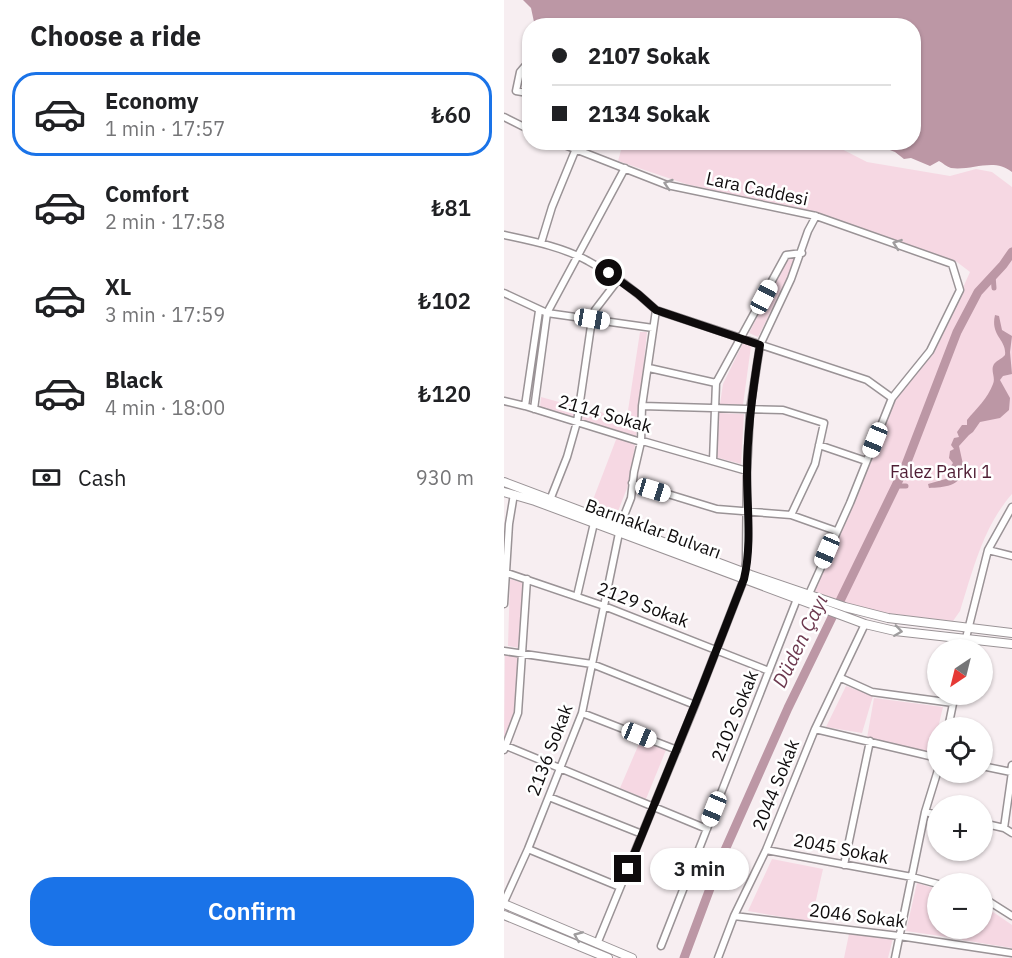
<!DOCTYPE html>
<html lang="en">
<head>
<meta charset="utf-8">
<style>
  body { margin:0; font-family:"IBM Plex Sans",sans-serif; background:#f6f6f6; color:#202124; height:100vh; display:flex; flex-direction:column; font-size:22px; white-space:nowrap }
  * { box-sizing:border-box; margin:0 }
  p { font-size:20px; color:#757577 }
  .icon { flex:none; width:33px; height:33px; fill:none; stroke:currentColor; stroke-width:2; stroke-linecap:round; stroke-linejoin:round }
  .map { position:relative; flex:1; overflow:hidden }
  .side { display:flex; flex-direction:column; background:#fff; width:504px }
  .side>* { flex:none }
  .banner { position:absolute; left:18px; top:18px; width:399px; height:132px; border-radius:24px; box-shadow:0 2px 4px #0004; display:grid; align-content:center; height:132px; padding:0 30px; background:#fff }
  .needle { width:39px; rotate:215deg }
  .buttons { position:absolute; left:423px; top:639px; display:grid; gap:12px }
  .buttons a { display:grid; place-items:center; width:66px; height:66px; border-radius:50%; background:#fff; box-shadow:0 2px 4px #0004; font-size:30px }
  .end { position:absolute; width:27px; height:27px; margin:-14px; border:8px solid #0e0b0c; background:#fff; box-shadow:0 0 0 3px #fff }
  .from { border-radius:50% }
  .bubble { position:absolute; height:42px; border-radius:21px; background:#fff; box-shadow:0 2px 4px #0004; font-size:20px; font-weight:600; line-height:42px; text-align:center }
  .car { position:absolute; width:18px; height:36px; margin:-18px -9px; border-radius:8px; box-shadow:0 0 4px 2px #0007; background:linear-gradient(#fff 24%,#345 0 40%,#fff 0 76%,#345 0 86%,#fff 0) }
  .banner b { display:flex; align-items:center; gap:21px; height:57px; font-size:22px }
  .banner b+b { border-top:2px solid #e0e0e0 }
  .banner i { width:15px; height:15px; background:#202124 }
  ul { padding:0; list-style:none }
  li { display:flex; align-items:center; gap:18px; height:84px; margin:0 12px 9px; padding:0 18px; border:3px solid transparent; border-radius:24px }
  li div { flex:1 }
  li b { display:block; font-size:22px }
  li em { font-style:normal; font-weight:600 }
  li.current { border-color:#1a73e8 }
  li>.icon { width:54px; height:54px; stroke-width:1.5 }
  h2 { padding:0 30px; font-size:27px; line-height:72px }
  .pay { display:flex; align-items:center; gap:15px; height:66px; padding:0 30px; font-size:22px }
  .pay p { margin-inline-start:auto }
  .cta { display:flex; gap:12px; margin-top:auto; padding:12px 30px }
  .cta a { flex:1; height:69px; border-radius:24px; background:#1a73e8; color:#fff; font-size:24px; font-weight:600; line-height:69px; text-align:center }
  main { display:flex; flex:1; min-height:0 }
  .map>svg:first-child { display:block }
  .green { fill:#f6d8e3 }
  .water { fill:#bc97a5 }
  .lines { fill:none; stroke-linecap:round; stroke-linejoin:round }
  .canal { stroke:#bc97a5; stroke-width:5 }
  .river { stroke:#bc97a5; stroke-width:9 }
  .minor-casing { stroke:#9a9396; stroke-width:9 }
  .major-casing { stroke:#9a9396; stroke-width:10 }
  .minor { stroke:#fff; stroke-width:6 }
  .major { stroke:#fff; stroke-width:8 }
  .oneway { stroke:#9f9d9e }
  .route { stroke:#0e0b0c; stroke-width:8 }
  .labels { text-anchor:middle; stroke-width:5; stroke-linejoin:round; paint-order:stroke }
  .street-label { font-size:18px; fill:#0e0b0c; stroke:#fff }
  .park-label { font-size:18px; fill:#501f35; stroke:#fff }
  .water-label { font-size:20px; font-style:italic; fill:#6d394f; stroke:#fff }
</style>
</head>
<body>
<main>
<section class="side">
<h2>Choose a ride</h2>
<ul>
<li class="current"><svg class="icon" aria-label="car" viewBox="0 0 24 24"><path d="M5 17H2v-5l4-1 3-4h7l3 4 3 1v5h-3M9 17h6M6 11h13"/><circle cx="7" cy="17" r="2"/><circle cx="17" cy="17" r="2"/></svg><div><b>Economy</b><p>1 min · 17:57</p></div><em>₺60</em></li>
<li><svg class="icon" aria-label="car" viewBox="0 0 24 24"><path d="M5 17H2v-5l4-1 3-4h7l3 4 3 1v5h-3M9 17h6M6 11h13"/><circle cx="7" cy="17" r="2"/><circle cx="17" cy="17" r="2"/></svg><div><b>Comfort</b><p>2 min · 17:58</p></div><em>₺81</em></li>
<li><svg class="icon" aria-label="car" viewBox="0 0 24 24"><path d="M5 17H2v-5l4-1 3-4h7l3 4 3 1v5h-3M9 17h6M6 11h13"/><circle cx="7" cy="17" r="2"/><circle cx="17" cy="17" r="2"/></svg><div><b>XL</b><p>3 min · 17:59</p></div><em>₺102</em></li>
<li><svg class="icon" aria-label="car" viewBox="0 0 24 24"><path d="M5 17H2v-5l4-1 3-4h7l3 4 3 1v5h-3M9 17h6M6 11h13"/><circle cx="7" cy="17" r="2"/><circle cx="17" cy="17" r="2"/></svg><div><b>Black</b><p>4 min · 18:00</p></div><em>₺120</em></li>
</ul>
<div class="pay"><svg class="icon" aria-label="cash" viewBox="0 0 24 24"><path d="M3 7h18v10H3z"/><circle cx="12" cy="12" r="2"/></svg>Cash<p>930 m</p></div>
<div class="cta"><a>Confirm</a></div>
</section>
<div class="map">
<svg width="508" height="958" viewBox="0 0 508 958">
  <rect width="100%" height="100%" fill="#f7eef1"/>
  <path class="green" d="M185 142 326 143 363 162 446 176 472 169 488 172 508 187V494C479 527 469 570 456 611L449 621 382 613 351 606 308 591 352 498 391 398 429 354 466 272 453 262 321 216 182 184 114 161 119 143 154 149Z
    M291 257V264L254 337 245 333 283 258Z
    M136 332H143L132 437 77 420 79 409 123 417Z
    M239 343 247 346 239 405 216 404 219 384Z
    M37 397 73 407 71 418 36 407Z
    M215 413 240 414 237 464 211 457Z
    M113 437 131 445 125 483 113 514 87 505Z
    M6 579 20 583 16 648 4 646Z
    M1 655H15L11 711 0 739Z
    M342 686 369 696 358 733 322 727Z
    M370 698 439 707 428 753 363 738Z
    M137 739 162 750 142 799 116 788Z
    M268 859 319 869 307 922 244 911Z
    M413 883 433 889 434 928 461 929 457 939 402 931Z
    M479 905 508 925V948L458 940 462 929 478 928Z
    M345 934 389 938 384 958H340Z"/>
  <path class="water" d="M19 0H508V172C490 157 468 171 447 168 443 167 439 163 435 161L426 166 407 158 400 159 391 152 368 143 410 142V26L39 25 30 22 27 8Z
    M491 315 495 316 498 330 508 336 506 352 508 374 499 376 496 380 506 398 505 410 496 418 476 422 469 432 465 435 455 446 460 469C456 487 440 487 425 488L424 484 445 478 447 474 444 470 449 463 445 458 446 451 450 449 447 445 450 438 455 437 453 432 458 425H463V420C472 409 484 398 489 384 492 377 486 371 490 364 493 360 498 359 501 355 503 340 486 336 491 315Z"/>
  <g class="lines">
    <path class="canal" d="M489 276 490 288
      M391 486H402"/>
    <path class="river" d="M180 958 217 859 284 708 401 467 453 332 474 292 499 265 508 252"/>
    <g class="minor-casing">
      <path id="minor" d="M24 93 12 91 16 72 22 65H26
        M0 117 26 130
        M53 142 163 185 312 216 448 264 456 290 426 351 388 398 346 503 305 594
        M0 235C28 241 59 247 84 261 109 274 132 291 152 310L363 380 388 398
        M37 243 48 207 71 151
        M0 293 43 313 149 328
        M145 368 212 383
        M0 401 21 406 35 311
        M21 406 137 442H142L243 471
        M138 406 279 410 320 423 311 464 287 515 332 531
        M30 409 43 313 121 168
        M315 445 362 461
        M209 461 212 383 282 255 298 253
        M128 483 213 509 287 515
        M46 500 63 457 73 422 88 319 91 310 114 280
        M116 526 127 498 130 472 137 442 138 406 152 310
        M484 550 508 556
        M0 572 100 606 265 671
        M73 596 90 523
        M0 604 5 524 10 494
        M459 650 484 550 508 507
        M0 651 88 664 191 705
        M337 678 368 692 449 703
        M78 713 173 750
        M444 728 451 694
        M311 729 434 758
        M0 745 203 829
        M0 750 14 713 23 579
        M478 766 507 772 508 765
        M45 797 138 834
        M421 812 434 815
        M478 823 500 828 508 833
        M500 828 508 772
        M24 849 116 887
        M262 850 408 877 434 884
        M340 865 366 741
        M478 897 508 916
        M0 902 24 849 78 713 115 533
        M230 916 395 936 508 953
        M93 944 191 705 240 579 242 561 243 471 246 410 256 345 287 279 304 231 312 216
        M157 946 293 599
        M214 958 230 916 262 850 311 729 361 624
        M391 958 421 812 434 770"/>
    </g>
    <g class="major-casing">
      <path id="major" d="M0 482 247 575 341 607 384 618 508 633
        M0 492 31 501 361 624 391 631 508 644
        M0 904 128 958
        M0 915 104 958"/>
    </g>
    <use href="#minor" class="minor"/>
    <use href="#major" class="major"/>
  </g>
  <defs><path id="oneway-chevron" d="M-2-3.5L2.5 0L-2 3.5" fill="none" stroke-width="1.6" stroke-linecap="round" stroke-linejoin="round" transform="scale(1.5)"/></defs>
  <g class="oneway">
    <use href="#oneway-chevron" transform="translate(164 184) rotate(-162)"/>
    <use href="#oneway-chevron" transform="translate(393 244) rotate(-160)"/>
    <use href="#oneway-chevron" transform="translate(394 631) rotate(8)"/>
    <use href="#oneway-chevron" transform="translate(74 936) rotate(-157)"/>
  </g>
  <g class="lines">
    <path class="route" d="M105 273 134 294 152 310 256 345C249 387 243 430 243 473 243 507 248 545 240 579L198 687 124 869"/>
  </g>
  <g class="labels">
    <g class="street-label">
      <text transform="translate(253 189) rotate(12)" y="6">Lara Caddesi</text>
      <text transform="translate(101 414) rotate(16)" y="6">2114 Sokak</text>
      <text transform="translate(149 529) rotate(20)" y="6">Barınaklar Bulvarı</text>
      <text transform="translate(139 605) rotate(21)" y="6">2129 Sokak</text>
      <text transform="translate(231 716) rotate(-68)" y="6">2102 Sokak</text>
      <text transform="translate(46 750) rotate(-69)" y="6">2136 Sokak</text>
      <text transform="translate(272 785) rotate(-68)" y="6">2044 Sokak</text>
      <text transform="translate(337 849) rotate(11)" y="6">2045 Sokak</text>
      <text transform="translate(353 916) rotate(7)" y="6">2046 Sokak</text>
    </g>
    <g class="park-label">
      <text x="437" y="478">Falez Parkı 1</text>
    </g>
    <g class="water-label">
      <text transform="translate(296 641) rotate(-64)" y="7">Düden Çayı</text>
    </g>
  </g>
</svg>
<div class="buttons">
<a><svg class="needle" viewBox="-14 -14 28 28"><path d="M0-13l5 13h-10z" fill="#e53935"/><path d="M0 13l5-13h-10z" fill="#757577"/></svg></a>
<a><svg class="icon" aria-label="locate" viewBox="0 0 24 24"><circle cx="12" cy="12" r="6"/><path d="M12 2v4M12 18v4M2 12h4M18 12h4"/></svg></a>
<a>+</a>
<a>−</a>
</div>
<i class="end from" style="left:105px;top:273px"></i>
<i class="end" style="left:124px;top:869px"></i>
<div class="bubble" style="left:146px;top:848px;width:99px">3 min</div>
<i class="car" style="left:260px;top:297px;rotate:28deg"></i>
<i class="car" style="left:88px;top:319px;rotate:99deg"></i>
<i class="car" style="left:371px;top:440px;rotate:202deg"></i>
<i class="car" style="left:149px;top:490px;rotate:107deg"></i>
<i class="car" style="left:323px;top:551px;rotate:203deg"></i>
<i class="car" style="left:135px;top:735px;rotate:112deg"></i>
<i class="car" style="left:210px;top:809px;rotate:202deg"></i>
<div class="banner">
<b><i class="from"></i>2107 Sokak</b>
<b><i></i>2134 Sokak</b>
</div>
</div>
</main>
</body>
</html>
